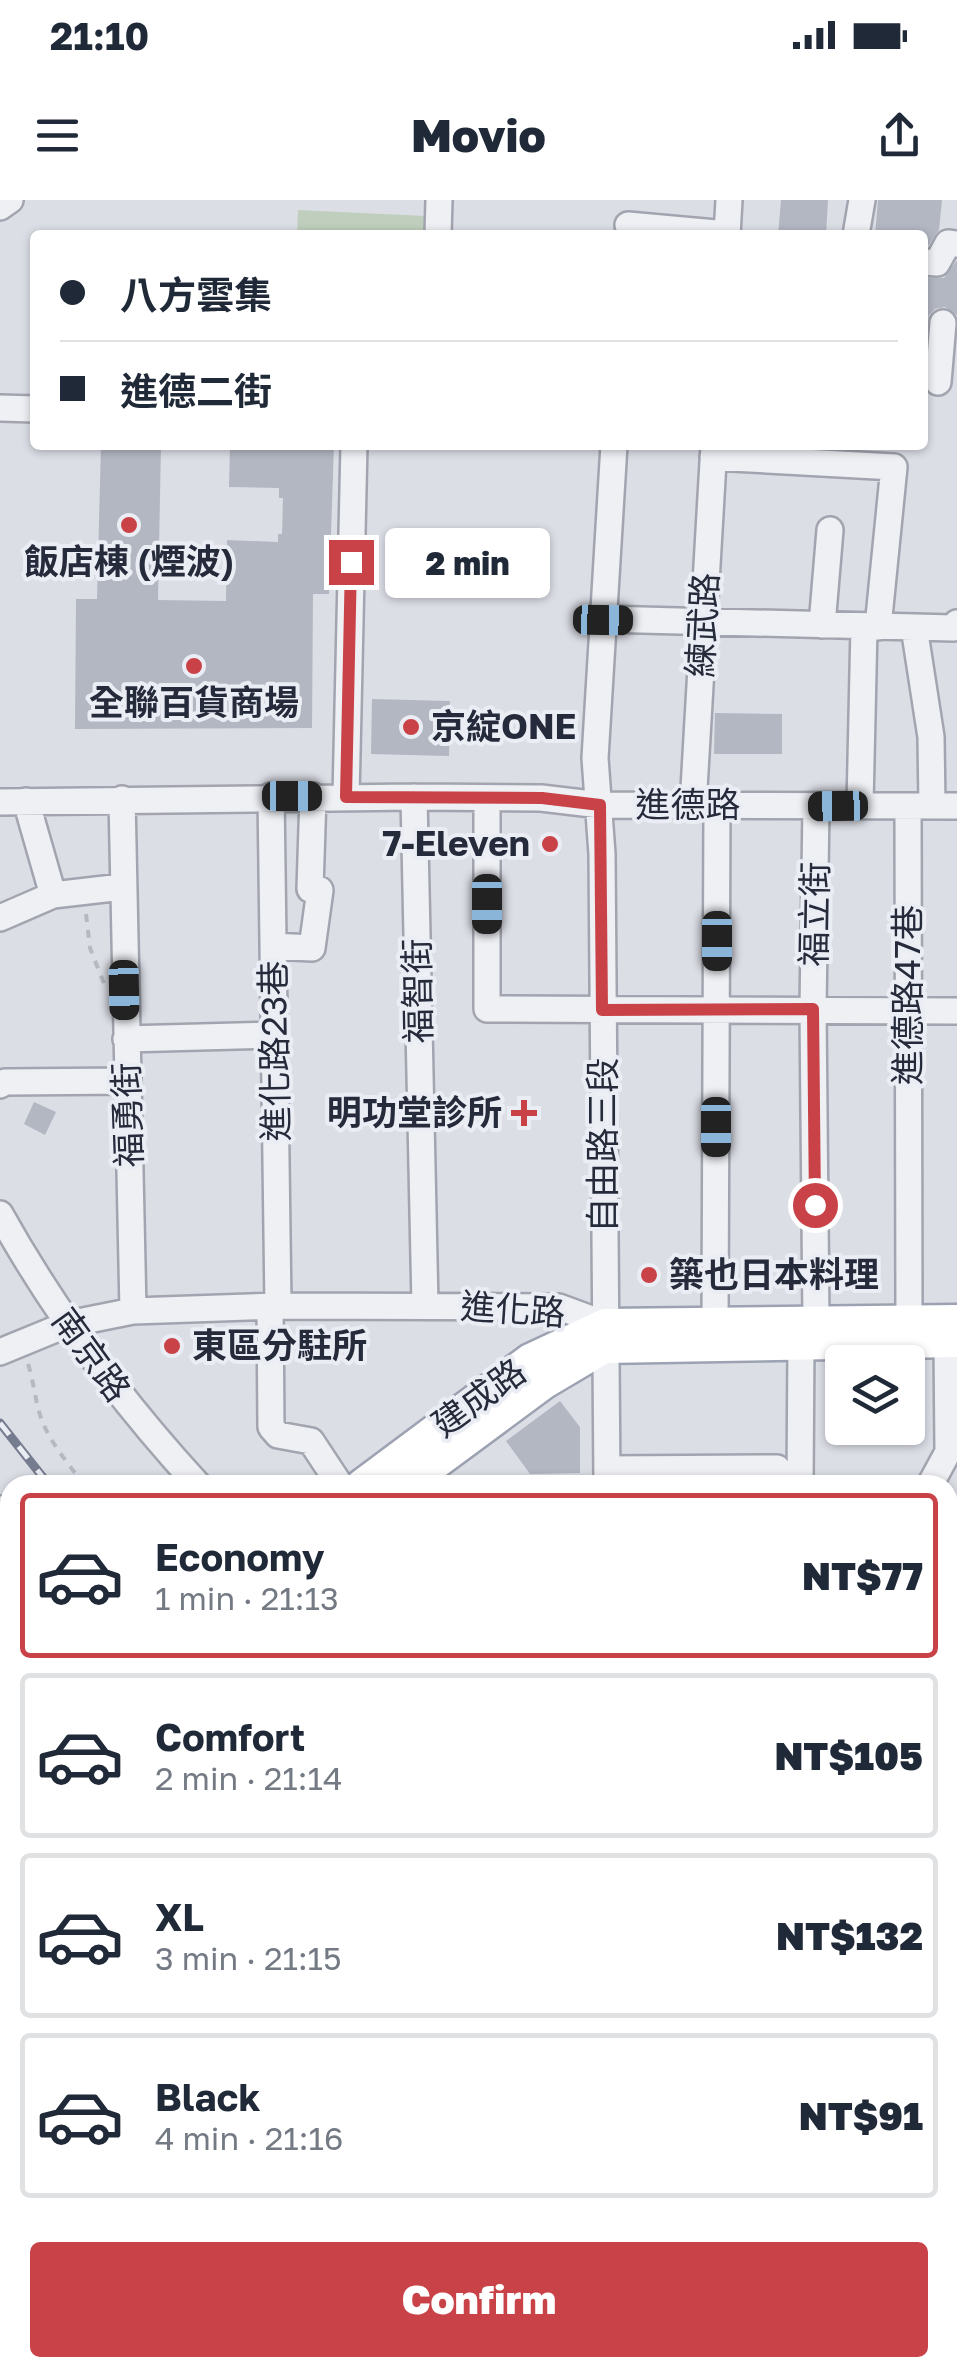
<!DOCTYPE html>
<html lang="en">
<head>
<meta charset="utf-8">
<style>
  body { margin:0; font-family:"Golos Text","Noto Sans TC",sans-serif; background:#f6f6f7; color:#1f2937; height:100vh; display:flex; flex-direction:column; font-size:38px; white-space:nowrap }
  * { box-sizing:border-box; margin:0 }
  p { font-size:32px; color:#747a83 }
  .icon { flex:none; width:55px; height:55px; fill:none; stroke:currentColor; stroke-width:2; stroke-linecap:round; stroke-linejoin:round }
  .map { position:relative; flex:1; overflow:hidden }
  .details { position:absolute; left:0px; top:1275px; width:958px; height:902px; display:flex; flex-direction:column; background:#fff; border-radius:30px 30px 0 0; box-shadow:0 2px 8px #0004 }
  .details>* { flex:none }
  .banner { position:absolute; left:30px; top:30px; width:898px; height:220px; border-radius:10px; box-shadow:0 2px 8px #0004; display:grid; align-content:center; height:220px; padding:0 30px; background:#fff }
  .buttons { position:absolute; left:825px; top:1145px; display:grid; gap:20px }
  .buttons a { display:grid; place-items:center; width:100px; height:100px; border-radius:10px; background:#fff; box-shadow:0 2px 8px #0004; font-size:50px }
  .end { position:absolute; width:45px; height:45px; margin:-22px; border:12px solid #c94247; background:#fff; box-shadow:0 0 0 5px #fff }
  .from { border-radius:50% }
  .bubble { position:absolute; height:70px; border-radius:10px; background:#fff; box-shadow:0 2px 8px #0004; font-size:32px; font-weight:800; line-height:70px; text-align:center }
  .car { position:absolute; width:30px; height:60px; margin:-30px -15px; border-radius:12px; box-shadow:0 0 8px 2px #0007; background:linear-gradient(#222 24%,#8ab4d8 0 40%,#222 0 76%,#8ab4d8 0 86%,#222 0) }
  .banner b { display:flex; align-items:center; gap:35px; height:95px; font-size:38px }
  .banner b+b { border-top:2px solid #e0e1e3 }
  .banner i { width:25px; height:25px; background:#1f2937 }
  ul { padding:18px 0 0; list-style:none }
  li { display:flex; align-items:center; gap:30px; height:165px; margin:0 20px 15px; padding:0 10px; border:5px solid #e0e1e3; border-radius:10px }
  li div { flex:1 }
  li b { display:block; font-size:38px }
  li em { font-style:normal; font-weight:800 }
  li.active { border-color:#c94247 }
  li>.icon { width:90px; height:90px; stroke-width:1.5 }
  .cta { display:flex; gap:20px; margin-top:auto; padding:20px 30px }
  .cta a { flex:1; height:115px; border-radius:10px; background:#c94247; color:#fff; font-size:40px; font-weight:800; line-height:115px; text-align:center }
  .status { display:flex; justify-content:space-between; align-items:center; height:70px; padding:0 50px; background:#fff; direction:ltr }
  .status svg { height:28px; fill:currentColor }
  header { display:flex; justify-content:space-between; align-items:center; height:130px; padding:0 30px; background:#fff; font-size:45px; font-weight:800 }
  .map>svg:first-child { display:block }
  .green { fill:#c0cfbd }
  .building { fill:#b3b7c2 }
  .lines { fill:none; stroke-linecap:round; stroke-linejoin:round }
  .minor-casing { stroke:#a2a5af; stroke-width:30 }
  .major-casing { stroke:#9ca2b1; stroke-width:35 }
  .path { stroke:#b6b9c0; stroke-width:4; stroke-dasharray:8 8; stroke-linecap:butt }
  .minor { stroke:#eef0f4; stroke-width:25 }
  .major { stroke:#fff; stroke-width:30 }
  .rail-casing { stroke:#767c8f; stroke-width:9 }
  .rail { stroke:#ebedf4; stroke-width:5; stroke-dasharray:15; stroke-linecap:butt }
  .route { stroke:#c94247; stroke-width:12 }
  .poi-dot { fill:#c94247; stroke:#ebedf4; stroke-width:4 }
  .labels { text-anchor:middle; stroke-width:8; stroke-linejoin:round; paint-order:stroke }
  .poi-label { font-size:35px; font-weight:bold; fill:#262b3b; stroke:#ebedf4; text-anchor:start }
  .street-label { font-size:35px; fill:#262b3b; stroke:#ebedf4 }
</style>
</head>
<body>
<div class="status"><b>21:10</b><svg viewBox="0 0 49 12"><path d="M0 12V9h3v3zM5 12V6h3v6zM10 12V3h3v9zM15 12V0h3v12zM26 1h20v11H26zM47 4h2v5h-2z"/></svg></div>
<header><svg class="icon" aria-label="menu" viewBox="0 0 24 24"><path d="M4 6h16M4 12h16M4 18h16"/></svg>Movio<svg class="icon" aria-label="share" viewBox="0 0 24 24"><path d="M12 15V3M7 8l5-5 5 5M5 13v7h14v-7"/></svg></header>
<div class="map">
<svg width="957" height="2176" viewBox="0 0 957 2176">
  <rect width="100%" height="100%" fill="#dcdee6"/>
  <path class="green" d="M298 10 426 16 425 35H297Z
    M10 1603V1719H0V1611Z
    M0 1794H10V1863H0Z"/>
  <path class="building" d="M781 0H828L826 35H778Z
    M878 0H942L939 30 928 46H922V35H875Z
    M957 60V115L945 107 935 109 929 115 925 142H922V78H944Z
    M101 245H161L158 400 226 401 227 340 278 342V334H282L283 298H279V288L229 287 230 245H334L329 394H313L312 528 75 529 76 399H97Z
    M372 499 450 501 449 556 371 554Z
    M715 513 782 514V554H714Z
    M34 902 56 912 45 935 24 924Z
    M560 1201 580 1227V1273L530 1274 506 1241Z"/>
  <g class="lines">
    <g class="minor-casing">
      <path id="minor" d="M0 7 10 0
        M628 25 727 34
        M438 35 439 0
        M727 35 729 0
        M856 35 862 0
        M922 62 937 63 948 43 957 44
        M938 182 943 123
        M0 208 35 209
        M713 257 894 267 878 427
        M603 419 953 428 957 423
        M822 425 830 330
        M914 427 931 537 932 606
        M271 596 278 1106
        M346 597 354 245
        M414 597 425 1105
        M487 598V809L957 811
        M122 599 133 1111
        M26 601 53 695
        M0 602 414 597 541 598 600 605 957 606
        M860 605 864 427
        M693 606 714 245
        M908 606 909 1121
        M0 718 53 695 122 687
        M273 746 312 748 320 690 310 689 313 596
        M126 839 275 835
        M0 885 5 882 128 881
        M0 1014C55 1113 122 1202 198 1285
        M270 1106 271 1227 278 1235 311 1241 340 1285
        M816 1122 813 809 816 606
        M715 1123 717 605
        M0 1152 68 1124 133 1111 278 1106 559 1107 605 1124
        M607 1269 777 1268
        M607 1285 602 654 595 558 614 245
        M800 1285 801 1143
        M930 1285 948 1252 947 1142
        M0 1309 10 1321
        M0 1338 10 1350
        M948 1449H957
        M0 1759H10
        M948 1759 957 1761
        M0 1887H10
        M948 1922 957 1924
        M948 1958 957 1959
        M948 2126H957
        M76 2168 78 2176
        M767 2168 775 2176
        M336 2176 341 2168
        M412 2176V2168
        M609 2176V2168"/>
    </g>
    <g class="major-casing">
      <path id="major" d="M361 1285 530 1159 605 1124 957 1120
        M407 1285 545 1183 604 1148 957 1142
        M0 1551 10 1544
        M0 1588 10 1581"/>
    </g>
    <path class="path" d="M86 714 90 748 105 786
      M28 1164C34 1182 35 1201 41 1218 50 1243 69 1264 84 1285
      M0 1787H10
      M948 1833 957 1836"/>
    <use href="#minor" class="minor"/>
    <use href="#major" class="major"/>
    <g class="rail-casing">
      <path id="rail" d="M0 1223 49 1285
        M948 1838 957 1840"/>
    </g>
    <use href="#rail" class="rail"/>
  </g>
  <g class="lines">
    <path class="route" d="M351 362 346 597 542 598 600 605 602 810 813 809 815 1005"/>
  </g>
  <g class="poi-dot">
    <circle cx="129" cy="325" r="10"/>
    <circle cx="194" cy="466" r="10"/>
    <circle cx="411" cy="527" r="10"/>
    <circle cx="550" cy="644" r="10"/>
    <path d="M519 898h10v10h10v10h-10v10h-10v-10h-10v-10h10z"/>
    <circle cx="649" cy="1075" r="10"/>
    <circle cx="172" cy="1146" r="10"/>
  </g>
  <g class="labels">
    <g class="poi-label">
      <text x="129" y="374" text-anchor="middle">飯店棟 (煙波)</text>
      <text x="194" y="515" text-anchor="middle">全聯百貨商場</text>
      <text x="431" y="539">京綻ONE</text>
      <text x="530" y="656" text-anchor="end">7-Eleven</text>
      <text x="502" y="925" text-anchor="end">明功堂診所</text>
      <text x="669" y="1087">築也日本料理</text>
      <text x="192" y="1158">東區分駐所</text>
    </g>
    <g class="street-label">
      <text transform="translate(703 425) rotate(-87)" y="12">練武路</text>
      <text x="688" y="617">進德路</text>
      <text transform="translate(815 714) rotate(-89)" y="12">福立街</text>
      <text transform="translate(418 791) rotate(-91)" y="12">福智街</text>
      <text transform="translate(908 795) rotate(-90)" y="12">進德路47巷</text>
      <text transform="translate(275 851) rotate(-91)" y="12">進化路23巷</text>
      <text transform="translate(128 915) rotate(-92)" y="12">福勇街</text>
      <text transform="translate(603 945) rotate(-90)" y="12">自由路三段</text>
      <text transform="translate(513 1110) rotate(4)" y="12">進化路</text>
      <text transform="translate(91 1155) rotate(54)" y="12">南京路</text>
      <text transform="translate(479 1198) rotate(-36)" y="12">建成路</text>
    </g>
  </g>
</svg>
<div class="buttons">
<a><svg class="icon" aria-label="layers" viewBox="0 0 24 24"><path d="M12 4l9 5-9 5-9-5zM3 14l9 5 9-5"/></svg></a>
</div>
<i class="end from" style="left:815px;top:1005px"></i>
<i class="end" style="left:351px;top:362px"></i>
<div class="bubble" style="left:385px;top:328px;width:165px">2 min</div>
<i class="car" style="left:603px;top:420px;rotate:91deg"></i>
<i class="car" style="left:292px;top:596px;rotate:90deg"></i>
<i class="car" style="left:838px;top:606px;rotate:269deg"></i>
<i class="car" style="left:487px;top:704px;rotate:180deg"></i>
<i class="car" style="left:717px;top:741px;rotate:180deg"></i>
<i class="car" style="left:124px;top:790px;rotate:179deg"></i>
<i class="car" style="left:716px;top:927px;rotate:180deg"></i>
<div class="banner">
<b><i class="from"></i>八方雲集</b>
<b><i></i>進德二街</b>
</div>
<section class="details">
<ul>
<li class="active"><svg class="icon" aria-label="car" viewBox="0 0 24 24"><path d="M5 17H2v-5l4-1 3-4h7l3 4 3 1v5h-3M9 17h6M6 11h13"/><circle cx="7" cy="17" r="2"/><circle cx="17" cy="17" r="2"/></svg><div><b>Economy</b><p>1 min · 21:13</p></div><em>NT$77</em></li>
<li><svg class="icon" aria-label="car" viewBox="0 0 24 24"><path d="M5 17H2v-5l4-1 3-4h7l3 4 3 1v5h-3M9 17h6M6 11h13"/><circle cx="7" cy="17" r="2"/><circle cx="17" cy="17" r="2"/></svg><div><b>Comfort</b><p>2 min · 21:14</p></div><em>NT$105</em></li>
<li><svg class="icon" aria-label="car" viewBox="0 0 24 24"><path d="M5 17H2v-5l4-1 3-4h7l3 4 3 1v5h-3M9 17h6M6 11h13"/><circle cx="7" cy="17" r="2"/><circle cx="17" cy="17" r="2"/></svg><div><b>XL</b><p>3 min · 21:15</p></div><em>NT$132</em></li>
<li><svg class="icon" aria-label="car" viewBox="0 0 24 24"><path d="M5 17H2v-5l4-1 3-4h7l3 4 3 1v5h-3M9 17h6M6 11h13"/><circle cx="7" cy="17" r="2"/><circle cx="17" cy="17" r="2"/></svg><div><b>Black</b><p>4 min · 21:16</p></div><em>NT$91</em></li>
</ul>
<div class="cta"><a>Confirm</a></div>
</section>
</div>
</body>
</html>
